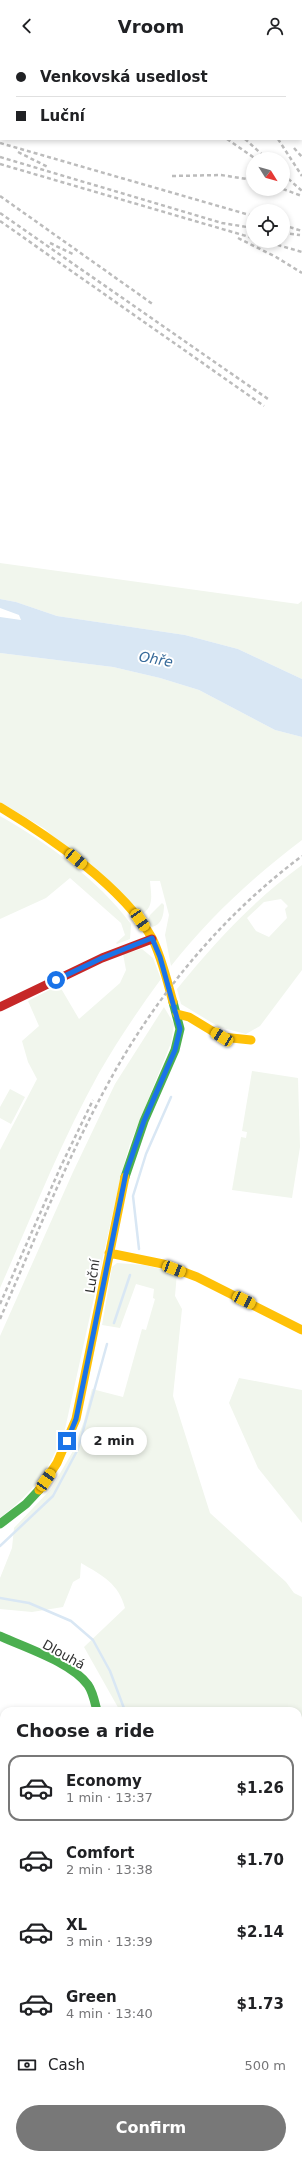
<!DOCTYPE html>
<html lang="en">
<head>
<meta charset="utf-8">
<style>
  body { margin:0; font-family:"DejaVu Sans",sans-serif; background:#f6f6f6; color:#202124; height:100vh; display:flex; flex-direction:column; font-size:15px; white-space:nowrap }
  * { box-sizing:border-box; margin:0 }
  p { font-size:13px; color:#757577 }
  .icon { flex:none; width:22px; height:22px; fill:none; stroke:currentColor; stroke-width:2; stroke-linecap:round; stroke-linejoin:round }
  .map { position:relative; flex:1; overflow:hidden }
  .sheet { position:absolute; left:0px; top:1655px; width:302px; height:452px; display:flex; flex-direction:column; background:#fff; border-radius:12px 12px 0 0; box-shadow:0 2px 6px #0003 }
  .sheet>* { flex:none }
  .banner { position:absolute; left:0px; top:0px; width:302px; height:88px; box-shadow:0 2px 6px #0003; display:grid; align-content:center; height:88px; padding:0 16px; background:#fff }
  .needle { width:26px; rotate:127deg }
  .buttons { position:absolute; left:246px; top:100px; display:grid; gap:8px }
  .buttons a { display:grid; place-items:center; width:44px; height:44px; border-radius:50%; background:#fff; box-shadow:0 2px 6px #0003; font-size:20px }
  .end { position:absolute; width:18px; height:18px; margin:-9px; border:5px solid #1a73e8; background:#fff; box-shadow:0 0 0 2px #fff }
  .from { border-radius:50% }
  .bubble { position:absolute; height:28px; border-radius:14px; background:#fff; box-shadow:0 2px 6px #0003; font-size:13px; font-weight:800; line-height:28px; text-align:center }
  .car { position:absolute; width:12px; height:24px; margin:-12px -6px; border-radius:5px; box-shadow:0 0 3px 1px #0007; background:linear-gradient(#f5c518 24%,#345 0 40%,#f5c518 0 76%,#345 0 86%,#f5c518 0) }
  .banner b { display:flex; align-items:center; gap:14px; height:38px; font-size:15px }
  .banner b+b { border-top:1px solid #e0e0e0 }
  .banner i { width:10px; height:10px; background:#202124 }
  ul { padding:0; list-style:none }
  li { display:flex; align-items:center; gap:12px; height:66px; margin:0 8px 6px; padding:0 8px; border:2px solid transparent; border-radius:12px }
  li div { flex:1 }
  li b { display:block; font-size:15px }
  li em { font-style:normal; font-weight:800 }
  li.selected { border-color:#787878 }
  li>.icon { width:36px; height:36px; stroke-width:1.5 }
  h2 { padding:0 16px; font-size:18px; line-height:48px }
  .pay { display:flex; align-items:center; gap:10px; height:44px; padding:0 16px; font-size:15px }
  .pay p { margin-inline-start:auto }
  .action { display:flex; gap:8px; margin-top:auto; padding:8px 16px }
  .action a { flex:1; height:46px; border-radius:24px; background:#787878; color:#fff; font-size:16px; font-weight:800; line-height:46px; text-align:center }
  header { display:flex; justify-content:space-between; align-items:center; height:52px; padding:0 16px; background:#fff; font-size:18px; font-weight:800 }
  .map>svg:first-child { display:block }
  .green { fill:#f1f6ed; fill-rule:evenodd }
  .water { fill:#d9e7f4 }
  .lines { fill:none; stroke-linecap:round; stroke-linejoin:round }
  .stream { stroke:#d9e7f4; stroke-width:2.5 }
  .street { stroke:#d4d4d4; stroke-width:7 }
  .fast { stroke:#4caf50; stroke-width:9 }
  .slow { stroke:#ffc107; stroke-width:9 }
  .jam { stroke:#c62828; stroke-width:9 }
  .rail { stroke:#bcbcbc; stroke-width:2.5; stroke-dasharray:4 3; stroke-linecap:butt }
  .route { stroke:#1a73e8; stroke-width:5 }
  .labels { text-anchor:middle; stroke-width:4; stroke-linejoin:round; paint-order:stroke }
  .street-label { font-size:13px; fill:#303030; stroke:#fff }
  .water-label { font-size:14px; font-style:italic; fill:#376a9a; stroke:#fff }
</style>
</head>
<body>
<header><svg class="icon" aria-label="back" viewBox="0 0 24 24"><path d="M15 5l-7 7 7 7"/></svg>Vroom<svg class="icon" aria-label="person" viewBox="0 0 24 24"><circle cx="12" cy="8" r="4"/><path d="M4 21q1-7 8-7t8 7"/></svg></header>
<div class="map">
<svg width="302" height="2107" viewBox="0 0 302 2107">
  <rect width="100%" height="100%" fill="#fff"/>
  <path class="green" d="M0 511 298 552 302 549V627L238 597 185 583 57 564 16 550 0 547Z
    M0 601 113 615 160 626 199 638 275 678 302 685V788C253 825 209 866 171 914L165 883 169 863 160 829H150C151 842 155 856 140 863L45 777 0 750Z
    M0 764C49 792 97 827 131 872L130 887 117 892 116 891 125 883 121 871 70 826 46 846 0 867Z
    M302 813V918L260 974 246 982 219 975 181 952 177 937C214 891 254 848 302 813ZM281 847 288 854 285 857 287 866 269 885 256 879 247 866 264 850Z
    M162 851 164 853C164 862 162 873 152 875L147 870 150 863Z
    M142 897 153 906 161 927C139 957 118 988 99 1021 61 1089 32 1164 0 1236V1098L37 1027 28 1010 22 989 39 974 28 949 59 933 79 967 120 931 126 918 123 902Z
    M164 955 174 972 171 991 130 1092 122 1119 65 1377C49 1420 35 1438 0 1466V1284L73 1120 115 1032Z
    M252 1019 298 1026 300 1095 292 1146 232 1138 241 1085 246 1086 247 1080 242 1079Z
    M10 1037 25 1045 11 1072 0 1066V1055Z
    M117 1211 144 1213 177 1221 175 1244 182 1257 173 1344 210 1461 286 1530 294 1541 302 1545V1822L298 1816V1659H120L84 1595 125 1556C119 1532 102 1523 81 1511L80 1526 73 1530 63 1555 32 1560 0 1557V1526L12 1496 14 1476 51 1437 73 1399 84 1369 92 1337 123 1345 142 1277 146 1278 155 1247 153 1246 154 1237 136 1232 120 1276 102 1273 112 1215Z
    M239 1326 302 1338V1471L258 1416 229 1351Z
    M4 1884V1943L0 1945V1893Z
    M0 2002 4 2044V2103H10V2107H0Z"/>
  <path class="water" d="M0 547 16 550 57 564 185 583 238 597 302 627V685L275 678 199 638 160 626 113 615 0 601V565L21 568 19 563 0 556Z"/>
  <g class="lines">
    <path class="stream" d="M139 1197 133 1144 146 1102 171 1045
      M114 1271 130 1223
      M0 1494 53 1444 78 1397 107 1292
      M0 1546 29 1551 71 1569 93 1588 110 1619 125 1659
      M298 1811 302 1810
      M298 1832 302 1837"/>
    <path class="street" d="M0 1718 4 1719
      M0 1799 4 1800
      M298 2003 302 2001
      M298 2044 302 2051
      M38 2103V2107
      M79 2103V2107"/>
    <path class="fast" d="M125 1125 144 1069 175 998 180 977 173 950
      M0 1472 26 1452 39 1438
      M0 1584C26 1596 71 1610 88 1633 93 1640 95 1651 97 1659"/>
    <path class="slow" d="M0 755C50 785 123 835 152 886 162 906 167 929 173 950
      M177 962 189 965 222 985 251 988
      M109 1201 163 1212 197 1225 302 1278
      M39 1438 57 1411 76 1367 125 1125"/>
    <path class="jam" d="M0 955 102 906 152 887"/>
    <path class="rail" d="M102 0 104 1
      M167 0 168 1
      M222 0 223 1
      M242 0 243 1
      M249 0V1
      M227 87 256 107
      M245 87 267 107
      M278 87 302 124
      M0 91 253 164
      M294 96 302 105
      M18 100 48 115
      M0 105 222 171 253 176
      M0 112 253 186
      M283 122 302 139
      M172 124 221 123 253 128
      M283 137 302 144
      M0 144 154 253
      M0 161 268 347
      M0 169 264 354
      M283 173 302 179
      M283 181 300 183
      M238 186 276 205 302 221
      M264 189 302 200
      M50 191 75 203
      M0 1252 61 1114 93 1048
      M0 1267C35 1187 68 1104 110 1028 158 941 223 863 302 804"/>
  </g>
  <g class="lines">
    <path class="route" d="M56 928 102 906 152 886 160 905 180 977 175 998 144 1069 126 1121 76 1367 67 1389"/>
  </g>
  <g class="labels">
    <g class="street-label">
      <text transform="translate(92 1224) rotate(-81)" y="5">Luční</text>
      <text transform="translate(64 1602) rotate(29)" y="5">Dlouhá</text>
    </g>
    <g class="water-label">
      <text transform="translate(156 607) rotate(10)" y="5">Ohře</text>
    </g>
  </g>
</svg>
<div class="buttons">
<a><svg class="needle" viewBox="-14 -14 28 28"><path d="M0-13l5 13h-10z" fill="#e53935"/><path d="M0 13l5-13h-10z" fill="#757577"/></svg></a>
<a><svg class="icon" aria-label="locate" viewBox="0 0 24 24"><circle cx="12" cy="12" r="6"/><path d="M12 2v4M12 18v4M2 12h4M18 12h4"/></svg></a>
</div>
<i class="end from" style="left:56px;top:928px"></i>
<i class="end" style="left:67px;top:1389px"></i>
<div class="bubble" style="left:81px;top:1375px;width:66px">2 min</div>
<i class="car" style="left:76px;top:807px;rotate:130deg"></i>
<i class="car" style="left:140px;top:868px;rotate:146deg"></i>
<i class="car" style="left:222px;top:985px;rotate:302deg"></i>
<i class="car" style="left:174px;top:1217px;rotate:111deg"></i>
<i class="car" style="left:244px;top:1248px;rotate:116deg"></i>
<i class="car" style="left:46px;top:1428px;rotate:34deg"></i>
<div class="banner">
<b><i class="from"></i>Venkovská usedlost</b>
<b><i></i>Luční</b>
</div>
<section class="sheet">
<h2>Choose a ride</h2>
<ul>
<li class="selected"><svg class="icon" aria-label="car" viewBox="0 0 24 24"><path d="M5 17H2v-5l4-1 3-4h7l3 4 3 1v5h-3M9 17h6M6 11h13"/><circle cx="7" cy="17" r="2"/><circle cx="17" cy="17" r="2"/></svg><div><b>Economy</b><p>1 min · 13:37</p></div><em>$1.26</em></li>
<li><svg class="icon" aria-label="car" viewBox="0 0 24 24"><path d="M5 17H2v-5l4-1 3-4h7l3 4 3 1v5h-3M9 17h6M6 11h13"/><circle cx="7" cy="17" r="2"/><circle cx="17" cy="17" r="2"/></svg><div><b>Comfort</b><p>2 min · 13:38</p></div><em>$1.70</em></li>
<li><svg class="icon" aria-label="car" viewBox="0 0 24 24"><path d="M5 17H2v-5l4-1 3-4h7l3 4 3 1v5h-3M9 17h6M6 11h13"/><circle cx="7" cy="17" r="2"/><circle cx="17" cy="17" r="2"/></svg><div><b>XL</b><p>3 min · 13:39</p></div><em>$2.14</em></li>
<li><svg class="icon" aria-label="car" viewBox="0 0 24 24"><path d="M5 17H2v-5l4-1 3-4h7l3 4 3 1v5h-3M9 17h6M6 11h13"/><circle cx="7" cy="17" r="2"/><circle cx="17" cy="17" r="2"/></svg><div><b>Green</b><p>4 min · 13:40</p></div><em>$1.73</em></li>
</ul>
<div class="pay"><svg class="icon" aria-label="cash" viewBox="0 0 24 24"><path d="M3 7h18v10H3z"/><circle cx="12" cy="12" r="2"/></svg>Cash<p>500 m</p></div>
<div class="action"><a>Confirm</a></div>
</section>
</div>
</body>
</html>
